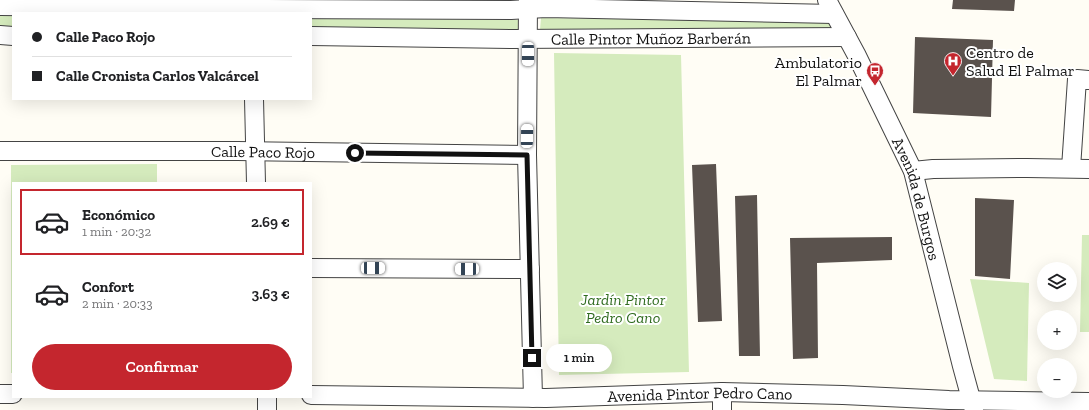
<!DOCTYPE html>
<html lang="es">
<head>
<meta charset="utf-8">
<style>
  body { margin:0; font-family:"Zilla Slab",serif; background:#f6f6f6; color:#202124; height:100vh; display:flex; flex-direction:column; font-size:15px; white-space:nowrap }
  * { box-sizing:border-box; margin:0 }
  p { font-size:13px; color:#757577 }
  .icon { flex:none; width:22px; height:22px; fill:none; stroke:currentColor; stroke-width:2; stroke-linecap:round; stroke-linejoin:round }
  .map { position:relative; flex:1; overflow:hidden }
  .panel { position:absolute; left:12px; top:182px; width:300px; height:216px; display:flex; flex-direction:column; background:#fff; border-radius:0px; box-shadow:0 4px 16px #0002 }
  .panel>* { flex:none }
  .hud { position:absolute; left:12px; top:12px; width:300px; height:88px; border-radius:0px; box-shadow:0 4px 16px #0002; display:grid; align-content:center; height:88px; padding:0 20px; background:#fff }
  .fabs { position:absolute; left:1037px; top:262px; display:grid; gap:8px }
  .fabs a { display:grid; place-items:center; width:40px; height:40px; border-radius:50%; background:#fff; box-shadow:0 4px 16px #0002; font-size:20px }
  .end { position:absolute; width:18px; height:18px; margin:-9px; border:5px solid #111; background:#fff; box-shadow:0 0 0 2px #fff }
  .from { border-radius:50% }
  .bubble { position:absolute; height:28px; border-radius:14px; background:#fff; box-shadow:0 4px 16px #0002; font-size:13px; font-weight:600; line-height:28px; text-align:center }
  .car { position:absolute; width:12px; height:24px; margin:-12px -6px; border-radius:5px; box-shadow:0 0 3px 1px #0007; background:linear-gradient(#fff 24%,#345 0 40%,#fff 0 76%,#345 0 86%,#fff 0) }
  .hud b { display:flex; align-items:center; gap:14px; height:38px; font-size:15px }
  .hud b+b { border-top:1px solid #e0e0e0 }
  .hud i { width:10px; height:10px; background:#202124 }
  ul { padding:7px 0 0; list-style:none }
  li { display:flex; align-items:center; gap:12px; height:66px; margin:0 8px 6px; padding:0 12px; border:2px solid transparent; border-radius:0px }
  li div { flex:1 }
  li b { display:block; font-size:15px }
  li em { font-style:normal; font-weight:600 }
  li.current { border-color:#c4262e }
  li>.icon { width:36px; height:36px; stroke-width:1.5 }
  .primary-button { display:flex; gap:8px; margin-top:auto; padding:8px 20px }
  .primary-button a { flex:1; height:46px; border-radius:24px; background:#c4262e; color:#fff; font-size:16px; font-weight:600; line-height:46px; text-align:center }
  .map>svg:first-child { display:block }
  .green { fill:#d5ebbd }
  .building { fill:#5a524d }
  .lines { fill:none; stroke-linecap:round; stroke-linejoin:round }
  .street-casing { stroke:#444; stroke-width:20 }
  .street { stroke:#fff; stroke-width:18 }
  .route { stroke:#111; stroke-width:5 }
  .labels { text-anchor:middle; stroke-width:4; stroke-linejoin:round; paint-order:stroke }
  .street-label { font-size:16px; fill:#111; stroke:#fff }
  .poi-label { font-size:16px; fill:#111; stroke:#fff; text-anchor:start }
  .park-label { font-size:16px; font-style:italic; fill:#2f6b1f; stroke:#fff }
</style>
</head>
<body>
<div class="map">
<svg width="1089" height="410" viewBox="0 0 1089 410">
  <rect width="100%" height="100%" fill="#fffdf5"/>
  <path class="green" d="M0 15H13V29H0Z
    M311 18 523 20 524 29H311Z
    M541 18 829 21 836 33 540 30Z
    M554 53 681 55 689 372 559 375Z
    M157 164V183H13V373H11V165Z
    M1082 235H1089V332H1080Z
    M970 279 1029 283 1027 381 994 379Z"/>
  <path class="building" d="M953 0H1015L1014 11 952 9Z
    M915 37 993 40 991 117 913 113Z
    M716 164 722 321 698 322 692 165Z
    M757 195 760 356H739L735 196Z
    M975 198 1014 200 1010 279 975 276Z
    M892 237V260L817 263 818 358 793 359 790 238Z"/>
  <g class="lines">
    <g class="street-casing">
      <g id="street">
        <path d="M528 0 527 155 533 398"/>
        <path id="s1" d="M827 0 856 54 913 171 962 366 974 410"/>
        <path d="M0 6 269 9 511 10 546 8 834 14"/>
        <path d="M0 35 13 36"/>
        <path id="s2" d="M311 36 512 39 847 37"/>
        <path d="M254 99 256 183"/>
        <path id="s3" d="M0 151H237L527 155"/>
        <path d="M1071 168 1077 79 1089 80"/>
        <path d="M913 171 933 169 1027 168 1089 169"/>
        <path d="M311 268 530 269"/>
        <path d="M722 392V410"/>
        <path d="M0 394H13"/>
        <path id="s4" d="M311 395 546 398 722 392 843 395 949 400 1089 402"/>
        <path d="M267 397V410"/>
      </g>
    </g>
    <use href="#street" class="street"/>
  </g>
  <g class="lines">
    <path class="route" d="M355 153 527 155 532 358"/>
  </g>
  <defs>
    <g id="hospital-pin" transform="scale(0.9)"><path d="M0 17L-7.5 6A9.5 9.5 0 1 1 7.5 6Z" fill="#c4262e" stroke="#fff"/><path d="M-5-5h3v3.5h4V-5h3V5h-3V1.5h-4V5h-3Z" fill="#fff"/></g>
    <g id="bus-pin" transform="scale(0.9)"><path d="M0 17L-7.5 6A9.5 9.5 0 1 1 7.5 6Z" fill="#c4262e" stroke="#fff"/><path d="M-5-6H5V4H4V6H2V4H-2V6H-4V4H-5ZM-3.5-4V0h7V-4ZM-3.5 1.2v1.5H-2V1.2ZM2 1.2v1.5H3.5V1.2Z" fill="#fff"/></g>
  </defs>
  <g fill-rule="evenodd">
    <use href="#hospital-pin" x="953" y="61"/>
    <use href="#bus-pin" x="875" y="71"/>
  </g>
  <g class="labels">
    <g class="street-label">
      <text dy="6" stroke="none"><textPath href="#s2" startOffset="340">Calle Pintor Muñoz Barberán</textPath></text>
      <text dy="6" stroke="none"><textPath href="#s3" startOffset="263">Calle Paco Rojo</textPath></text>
      <text dy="6" stroke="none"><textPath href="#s1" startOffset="219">Avenida de Burgos</textPath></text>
      <text dy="6" stroke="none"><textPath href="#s4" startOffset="389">Avenida Pintor Pedro Cano</textPath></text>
    </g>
    <g class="poi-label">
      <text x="966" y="58">Centro de<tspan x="966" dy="18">Salud El Palmar</tspan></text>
      <text x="862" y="68" text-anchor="end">Ambulatorio<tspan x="862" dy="18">El Palmar</tspan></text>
    </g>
    <g class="park-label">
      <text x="623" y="305">Jardín Pintor<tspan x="623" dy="18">Pedro Cano</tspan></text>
    </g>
  </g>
</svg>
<div class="fabs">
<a><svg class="icon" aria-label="layers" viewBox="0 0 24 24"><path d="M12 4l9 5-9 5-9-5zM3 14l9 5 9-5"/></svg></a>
<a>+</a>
<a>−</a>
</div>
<i class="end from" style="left:355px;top:153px"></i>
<i class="end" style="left:532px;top:358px"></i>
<div class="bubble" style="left:546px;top:344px;width:66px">1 min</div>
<i class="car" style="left:528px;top:54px;rotate:180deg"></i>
<i class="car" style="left:527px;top:136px;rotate:1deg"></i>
<i class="car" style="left:373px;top:268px;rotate:90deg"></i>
<i class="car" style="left:467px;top:269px;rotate:270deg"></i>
<div class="hud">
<b><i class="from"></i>Calle Paco Rojo</b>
<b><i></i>Calle Cronista Carlos Valcárcel</b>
</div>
<section class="panel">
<ul>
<li class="current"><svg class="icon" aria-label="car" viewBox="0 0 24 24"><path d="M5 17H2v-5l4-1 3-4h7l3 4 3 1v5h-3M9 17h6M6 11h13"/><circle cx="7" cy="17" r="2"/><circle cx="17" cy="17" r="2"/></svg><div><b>Económico</b><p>1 min · 20:32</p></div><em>2.69 €</em></li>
<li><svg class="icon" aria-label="car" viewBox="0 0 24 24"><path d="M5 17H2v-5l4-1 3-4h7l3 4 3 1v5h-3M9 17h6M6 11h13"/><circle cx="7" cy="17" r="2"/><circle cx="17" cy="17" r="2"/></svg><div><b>Confort</b><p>2 min · 20:33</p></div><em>3.63 €</em></li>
</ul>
<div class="primary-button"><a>Confirmar</a></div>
</section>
</div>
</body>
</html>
